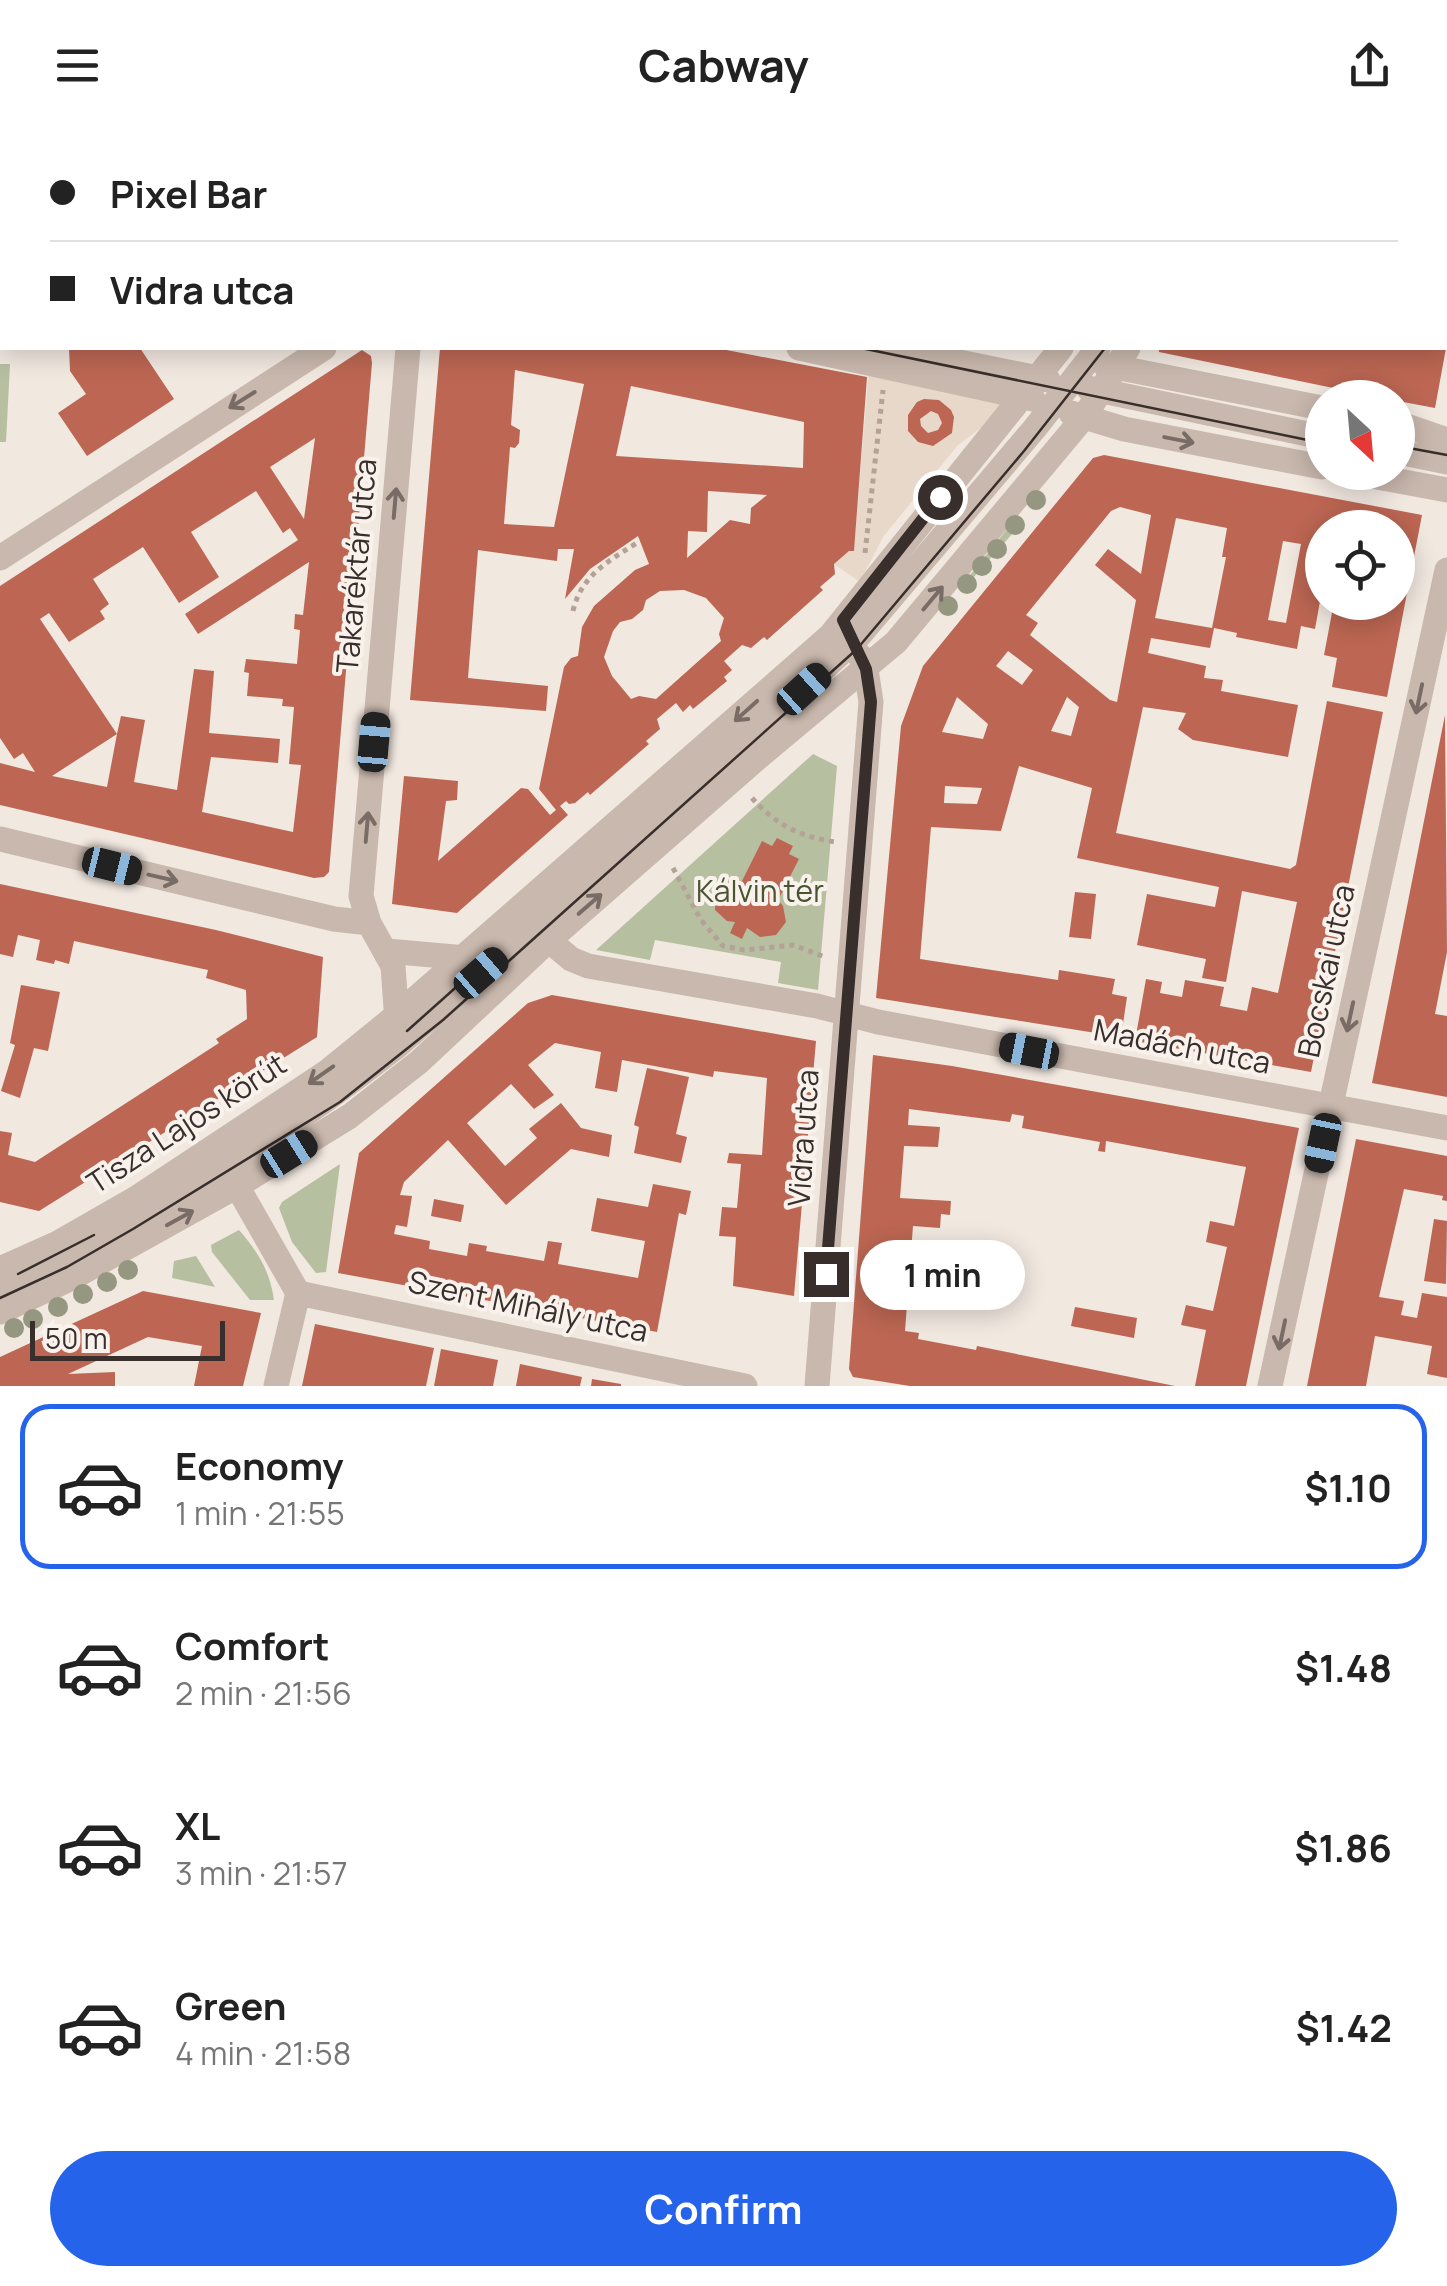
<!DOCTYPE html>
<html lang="en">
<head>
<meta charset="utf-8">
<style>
  body { margin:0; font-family:Manrope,sans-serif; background:#f2f2f2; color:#222; height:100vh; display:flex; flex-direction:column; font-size:38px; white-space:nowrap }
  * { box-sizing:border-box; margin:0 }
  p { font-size:32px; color:#767676 }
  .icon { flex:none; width:55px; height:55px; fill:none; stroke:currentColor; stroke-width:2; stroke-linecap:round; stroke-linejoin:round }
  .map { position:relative; height:1256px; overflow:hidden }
  .panel { display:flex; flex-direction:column; background:#fff; flex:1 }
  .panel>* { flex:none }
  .top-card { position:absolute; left:0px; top:0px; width:1448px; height:220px; box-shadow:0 5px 25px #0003; display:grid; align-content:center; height:220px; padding:0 50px; background:#fff }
  .needle { width:65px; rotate:154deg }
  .controls { position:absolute; left:1305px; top:250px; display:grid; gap:20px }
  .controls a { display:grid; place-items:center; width:110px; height:110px; border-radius:50%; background:#fff; box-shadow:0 5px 25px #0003; font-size:50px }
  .scale { position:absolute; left:30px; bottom:25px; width:195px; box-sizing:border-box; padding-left:10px; border:5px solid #382e2b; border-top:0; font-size:28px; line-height:35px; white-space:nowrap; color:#382e2b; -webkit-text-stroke:8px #f9f2ec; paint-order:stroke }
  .end { position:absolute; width:45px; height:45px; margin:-22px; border:12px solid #382e2b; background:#fff; box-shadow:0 0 0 5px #fff }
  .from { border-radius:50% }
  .bubble { position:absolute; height:70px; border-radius:35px; background:#fff; box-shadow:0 5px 25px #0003; font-size:32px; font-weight:700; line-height:70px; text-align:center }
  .car { position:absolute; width:30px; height:60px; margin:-30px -15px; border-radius:12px; box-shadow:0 0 8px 2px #0007; background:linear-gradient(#222 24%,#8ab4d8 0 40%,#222 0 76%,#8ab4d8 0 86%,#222 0) }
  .top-card b { display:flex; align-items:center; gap:35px; height:95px; font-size:38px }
  .top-card b+b { border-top:2px solid #e0e0e0 }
  .top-card i { width:25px; height:25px; background:#222 }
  ul { padding:18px 0 0; list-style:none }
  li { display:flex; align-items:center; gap:30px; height:165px; margin:0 20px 15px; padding:0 30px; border:5px solid transparent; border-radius:30px }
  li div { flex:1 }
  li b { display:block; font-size:38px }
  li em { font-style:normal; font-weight:700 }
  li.on { border-color:#2563eb }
  li>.icon { width:90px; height:90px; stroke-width:1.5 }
  .action { display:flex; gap:20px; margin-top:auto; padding:20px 50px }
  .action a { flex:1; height:115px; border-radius:60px; background:#2563eb; color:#fff; font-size:40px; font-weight:700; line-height:115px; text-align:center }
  header { display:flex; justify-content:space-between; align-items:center; height:130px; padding:0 50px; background:#fff; font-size:45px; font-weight:700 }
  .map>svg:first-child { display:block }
  .green { fill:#b7bfa1 }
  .plaza { fill:#e8d8c9 }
  .building { fill:#bc6653; fill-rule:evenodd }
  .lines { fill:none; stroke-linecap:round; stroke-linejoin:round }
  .path { stroke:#b4a297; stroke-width:5; stroke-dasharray:5 5; stroke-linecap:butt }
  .minor { stroke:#c9b8ad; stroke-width:25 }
  .tram { stroke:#382e2b; stroke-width:2.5 }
  .tree { fill:#959780 }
  .oneway { stroke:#796c66 }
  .route { stroke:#382e2b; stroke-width:12 }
  .labels { text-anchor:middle; stroke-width:8; stroke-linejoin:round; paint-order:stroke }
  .street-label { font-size:30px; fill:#382e2b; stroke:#f9f2ec }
  .park-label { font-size:30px; fill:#495431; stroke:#f9f2ec }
</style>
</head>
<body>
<header><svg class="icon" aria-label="menu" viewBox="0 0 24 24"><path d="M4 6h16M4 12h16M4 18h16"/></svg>Cabway<svg class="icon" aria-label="share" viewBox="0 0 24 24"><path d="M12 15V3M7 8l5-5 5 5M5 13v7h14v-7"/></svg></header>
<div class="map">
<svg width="1447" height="1256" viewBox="0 0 1447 1256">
  <rect width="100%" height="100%" fill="#f1e8e0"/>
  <path class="green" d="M145 0H674V2Z
    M0 234H10L6 312H0Z
    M1017 391 1019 395 1013 403 965 457 966 450 1012 393Z
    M813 624 837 636 818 860 778 853 781 832 655 810 650 830 596 820Z
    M340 1034 326 1142 316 1143 292 1112 279 1078 282 1072Z
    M239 1100C258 1122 270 1141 274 1170H250L212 1122 211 1115Z
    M196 1126 215 1157 172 1148 174 1131Z"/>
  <path class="plaza" d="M869 238 1006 268 986 294 957 316 883 407 860 452 834 434 849 421 854 420Z"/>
  <path class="building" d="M69 218H140L174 269 87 326 58 283 86 264 70 241Z
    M440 218H716L867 247 854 421H849L834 434 835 444 820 457 823 460 767 510 764 507 751 518 742 515 724 531 732 540 724 547 727 551 693 579 690 575 683 582 676 573 657 589 660 599 646 611 649 614 590 665 588 662 575 673 569 674 566 671 560 676 568 685 457 783 392 774 404 646 458 651 457 670 446 671 438 731 521 658 528 659 550 685 556 680 539 659 564 537 571 528 578 526 582 497 594 476 635 440 649 434 638 406 590 439 565 469 574 419H558L557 431 478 420 468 548 548 556 546 581 410 570ZM515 240 584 254 554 397 504 394 510 317 515 318 519 313 520 300 511 295ZM631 256 804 292 803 338 616 326ZM708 361 767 365 751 378 750 394 730 390 687 428 688 401 707 402ZM684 460 706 468 724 488 719 504 721 511 656 569 639 566 631 569 612 546 604 527 613 501 620 492 632 489 643 480 646 470 660 461Z
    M1159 218H1446L1435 278 1398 271V268H1382L1159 222Z
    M362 220 371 226 372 233 329 742 324 747 314 748 0 675V633L35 642 23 623 14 629 0 608V456ZM315 308 304 389 270 337ZM256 361 283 403 290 398 298 410 185 484 198 504 309 432 303 485 295 484 294 499 300 500 297 534 246 529 244 542 249 543 247 566 283 569 282 576 294 577 289 634 301 635 293 702 202 682 211 627 278 633 280 609 209 603 214 541 194 539 177 660 134 652 145 590 121 586 117 604 40 489 49 483 69 512 105 489 100 481 109 474 93 449 143 417 179 473 219 447 191 402ZM117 604 107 657 52 646Z
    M924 269 939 270 951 280 954 287 952 303 933 316 918 312 908 301V285L917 272ZM931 281 938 284 942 293 938 300 928 303 921 296 920 289Z
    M1104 325 1422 385 1387 567 1332 557 1337 528 1324 525 1334 472H1398V398H1322V460L1315 499 1301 496 1297 519 1236 507 1237 503 1214 498 1210 518 1151 508 1148 523 1206 536 1204 548 1223 550 1221 561 1298 575 1288 627 1193 610 1178 599 1186 583 1143 577 1116 703 1290 739 1296 735 1327 571 1383 582 1311 942 1135 911 1146 849 1162 852 1160 863 1182 867 1185 850 1224 857 1220 876 1247 881 1252 857 1278 863 1297 772 1242 761 1226 852 1202 848 1206 829 1137 815 1147 764 1215 777 1219 757 1077 728 1092 658 1019 636 1001 701 931 697 920 829 1058 850 1059 840 1115 849 1112 864 1127 867 1121 907 876 868 901 596 923 536 1093 328ZM1120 377 1151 385 1141 444 1108 419 1095 435 1136 470 1117 572 1110 570 1030 505 1038 493 1026 485 1111 381ZM1176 388 1227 398 1222 427H1226L1212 498 1155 488ZM1283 411 1301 414 1286 493 1268 490ZM1008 521 1033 540 1022 555 996 536ZM957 567 988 594 983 609 942 602ZM1067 567 1079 577 1071 606 1051 601ZM945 656 982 658 977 674 944 673Z
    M1445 585 1447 822 1435 884 1447 886V967L1372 953Z
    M777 708 793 716 789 724 799 729 778 770 783 776 786 792 776 805 760 807 747 798 742 809 730 803 735 792 727 791 715 780V763L726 752 742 751 762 711 772 716Z
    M0 754 216 800 323 827 317 907 39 1081 0 1072V1001L12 1003 8 1025 35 1032 219 913 216 909 247 889 246 860 206 848 208 840 74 811 69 834 55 830 54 834 36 830 40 810 18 805 13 827 0 824Z
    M1075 762 1096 764 1091 809 1069 807Z
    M21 855 60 862 48 921 34 918 20 968 1 961 15 915 10 913Z
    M552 865 816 911 794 1166 733 1156 736 1107 719 1106 722 1077 737 1078 741 1034 727 1033 729 1023 762 1025 767 948 714 941 713 947 622 930 617 962 595 958 601 922 555 913 528 935 554 965 534 979 511 954 467 993 505 1036 537 1008 529 999 561 973 581 998 612 1005 609 1027 571 1019 506 1075 448 1010 404 1052 400 1065 412 1066 407 1097 396 1095 394 1104 430 1111 429 1119 467 1126 469 1113 487 1116 486 1121 544 1131 548 1111 562 1113 558 1134 638 1148 645 1111 591 1101 597 1068 648 1077 653 1054 691 1061 686 1085 679 1083 657 1202 338 1143 359 1023 528 873Z
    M873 925 952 936 1299 998 1246 1256H1195L1206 1200 1181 1195 1186 1175 1213 1181 1227 1117 1206 1112 1210 1091 1234 1096 1246 1037 1106 1011 1105 1022 1098 1021 1100 1012 1022 998 1024 986 1012 984 1010 992 909 979 908 995 940 997 938 1017 904 1016 900 1068 951 1071 950 1085 941 1084 940 1098 913 1096 905 1201 919 1203 918 1209 976 1220 977 1216 1175 1256H910L853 1247 849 1239Z
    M647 938 689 947 676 1004 687 1007 681 1033 634 1023 639 997 634 995Z
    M1356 1009 1447 1026V1071L1442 1070 1443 1066 1404 1059 1379 1167 1404 1171 1401 1185 1417 1188 1422 1163 1447 1167V1248L1427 1244 1432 1216 1375 1206 1366 1256H1307Z
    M434 1069 464 1075 461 1092 431 1086Z
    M1434 1089 1447 1091 1446 1154 1424 1151Z
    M143 1161 261 1183 243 1256H194L202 1216 148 1207 68 1244 115 1242V1256H0V1227Z
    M1075 1177 1137 1188 1134 1208 1071 1196Z
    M315 1194 434 1218 426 1256H302Z
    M441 1219 498 1230 493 1256H434Z
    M520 1234 582 1247 580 1256H516Z
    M592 1249 621 1254V1256H591Z"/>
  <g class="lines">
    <path class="path" d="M530 0 532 2
      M732 0 733 2
      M59 2V0
      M381 2 382 0
      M462 2V0
      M570 2 573 0
      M627 2V0
      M865 423 883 260
      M573 481C581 445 610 430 640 411
      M752 668C776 695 800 707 836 712
      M673 738 701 790 723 816 744 820 793 815 825 827"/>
    <path class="minor" d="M145 0 146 2
      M1102 0 1108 2
      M425 2 426 0
      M674 2V0
      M910 2 911 0
      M1145 2 1146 0
      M1172 2V0
      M1198 2 1199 0
      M0 34H2
      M799 218 1033 269
      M891 218 1048 250
      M1105 235 1322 278
      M1088 258 1322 307
      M1071 283 1124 299 1322 337
      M1398 293 1447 310
      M1398 322 1447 332
      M1350 342 1447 360
      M0 428 324 218
      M0 709 334 789 369 793
      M539 802 571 829 588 836 817 876 878 892 1447 998
      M387 821 466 828
      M397 892 393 836 369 793 361 766 408 218
      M229 1042 298 1163 276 1256
      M0 1139 56 1114 138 1067 327 942 397 885 830 506 1061 218
      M0 1161C139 1095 274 1013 395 918L749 608 858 507 1035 298 1098 218
      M298 1163 745 1256
      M0 1182 72 1148 237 1056 350 986 419 932 548 811 762 624 896 512 1084 287 1128 218
      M817 1256 871 572 866 539 860 526
      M1270 1256 1447 440"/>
    <path class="tram" d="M128 0 129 2
      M1163 2 1164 0
      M861 218 1322 313
      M1398 316 1447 325
      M407 901 463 851
      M18 1144 94 1105
      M0 1168 67 1137 133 1099 340 972 443 890 857 519 1024 321 1105 218"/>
  </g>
  <g class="tree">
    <circle cx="1036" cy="370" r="10"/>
    <circle cx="1015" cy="395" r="10"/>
    <circle cx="997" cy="419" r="10"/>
    <circle cx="982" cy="436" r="10"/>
    <circle cx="967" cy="454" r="10"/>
    <circle cx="948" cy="476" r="10"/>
    <circle cx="128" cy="1140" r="10"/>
    <circle cx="107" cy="1152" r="10"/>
    <circle cx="83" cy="1164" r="10"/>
    <circle cx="58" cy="1177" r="10"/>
    <circle cx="33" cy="1189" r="10"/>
    <circle cx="14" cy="1198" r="10"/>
  </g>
  <defs><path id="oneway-shaft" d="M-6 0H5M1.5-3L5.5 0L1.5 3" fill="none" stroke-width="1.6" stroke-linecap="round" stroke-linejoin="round" transform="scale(2.5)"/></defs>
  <g class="oneway">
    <use href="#oneway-shaft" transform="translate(242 270) rotate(148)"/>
    <use href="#oneway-shaft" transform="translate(1179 310) rotate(11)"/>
    <use href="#oneway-shaft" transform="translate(395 373) rotate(-85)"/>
    <use href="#oneway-shaft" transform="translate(933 468) rotate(-50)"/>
    <use href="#oneway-shaft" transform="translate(1419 569) rotate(102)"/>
    <use href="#oneway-shaft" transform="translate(746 581) rotate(138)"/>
    <use href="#oneway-shaft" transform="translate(367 697) rotate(-85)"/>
    <use href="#oneway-shaft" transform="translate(163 748) rotate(13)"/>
    <use href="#oneway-shaft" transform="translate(590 774) rotate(-41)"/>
    <use href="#oneway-shaft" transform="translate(1350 887) rotate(102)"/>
    <use href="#oneway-shaft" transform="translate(321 945) rotate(145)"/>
    <use href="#oneway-shaft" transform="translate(180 1088) rotate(-29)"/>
    <use href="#oneway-shaft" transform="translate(1282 1205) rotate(102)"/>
  </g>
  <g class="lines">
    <path class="route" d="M826 1144 871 572 866 539 843 490 940 367"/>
  </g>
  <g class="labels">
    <g class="street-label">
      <text transform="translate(357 436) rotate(-85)" y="10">Takaréktár utca</text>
      <text transform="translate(1327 841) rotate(-78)" y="10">Bocskai utca</text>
      <text transform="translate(1182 917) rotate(11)" y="10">Madách utca</text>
      <text transform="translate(187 994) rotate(-33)" y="10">Tisza Lajos körút</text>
      <text transform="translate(804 1008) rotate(-86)" y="10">Vidra utca</text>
      <text transform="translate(528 1177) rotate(12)" y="10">Szent Mihály utca</text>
    </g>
    <g class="park-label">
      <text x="760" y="772">Kálvin tér</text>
    </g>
  </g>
</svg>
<div class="controls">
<a><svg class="needle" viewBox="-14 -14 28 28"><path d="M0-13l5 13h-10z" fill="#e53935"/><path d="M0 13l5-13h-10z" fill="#767676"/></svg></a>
<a><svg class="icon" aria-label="locate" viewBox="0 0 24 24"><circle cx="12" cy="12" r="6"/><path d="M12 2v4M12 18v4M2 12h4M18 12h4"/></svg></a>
</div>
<div class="scale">50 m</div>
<i class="end from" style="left:940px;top:367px"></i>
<i class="end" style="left:826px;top:1144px"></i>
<div class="bubble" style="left:860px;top:1110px;width:165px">1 min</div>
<i class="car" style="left:804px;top:559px;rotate:48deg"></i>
<i class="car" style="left:374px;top:612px;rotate:5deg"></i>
<i class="car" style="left:112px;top:736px;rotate:104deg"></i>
<i class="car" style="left:481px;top:843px;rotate:49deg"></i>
<i class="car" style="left:1029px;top:921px;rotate:281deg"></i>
<i class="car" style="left:1323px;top:1013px;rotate:192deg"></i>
<i class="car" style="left:289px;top:1024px;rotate:58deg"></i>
<div class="top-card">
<b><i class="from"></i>Pixel Bar</b>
<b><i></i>Vidra utca</b>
</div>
</div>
<section class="panel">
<ul>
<li class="on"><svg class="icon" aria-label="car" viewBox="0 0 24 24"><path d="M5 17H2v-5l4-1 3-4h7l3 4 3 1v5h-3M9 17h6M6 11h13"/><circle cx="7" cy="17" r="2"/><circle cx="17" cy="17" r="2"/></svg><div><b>Economy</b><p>1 min · 21:55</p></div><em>$1.10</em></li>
<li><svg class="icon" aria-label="car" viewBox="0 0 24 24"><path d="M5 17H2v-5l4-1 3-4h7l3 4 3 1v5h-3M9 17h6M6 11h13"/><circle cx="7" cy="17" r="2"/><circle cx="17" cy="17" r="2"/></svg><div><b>Comfort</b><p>2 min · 21:56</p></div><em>$1.48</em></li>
<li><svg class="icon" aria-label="car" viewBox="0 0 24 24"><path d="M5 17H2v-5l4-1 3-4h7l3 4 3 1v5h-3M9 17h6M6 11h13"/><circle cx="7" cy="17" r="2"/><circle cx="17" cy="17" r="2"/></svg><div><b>XL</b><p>3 min · 21:57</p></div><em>$1.86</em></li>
<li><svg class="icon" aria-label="car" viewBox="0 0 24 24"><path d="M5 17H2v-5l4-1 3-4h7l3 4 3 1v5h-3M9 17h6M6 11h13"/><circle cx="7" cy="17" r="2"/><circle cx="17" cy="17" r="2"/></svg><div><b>Green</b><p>4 min · 21:58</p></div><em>$1.42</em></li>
</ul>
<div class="action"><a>Confirm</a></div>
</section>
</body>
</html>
